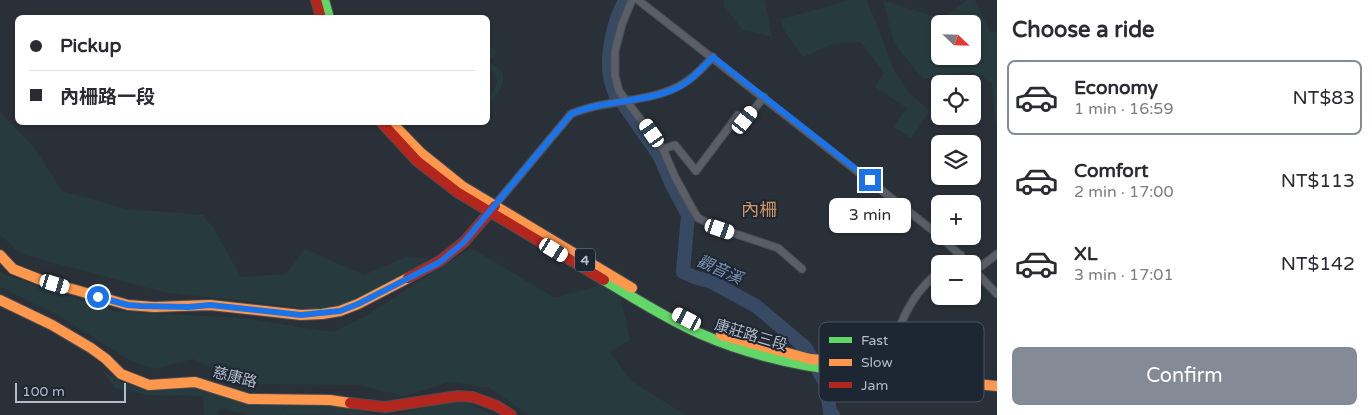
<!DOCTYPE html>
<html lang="en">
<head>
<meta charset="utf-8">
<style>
  body { margin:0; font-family:"Varela Round","Noto Sans TC",sans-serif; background:#f2f2f3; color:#2b2b33; height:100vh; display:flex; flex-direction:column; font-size:19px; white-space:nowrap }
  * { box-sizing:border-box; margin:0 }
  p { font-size:16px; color:#7c7c81 }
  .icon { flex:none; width:28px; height:28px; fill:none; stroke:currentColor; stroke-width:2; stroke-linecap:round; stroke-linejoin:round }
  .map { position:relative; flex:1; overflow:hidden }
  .details { display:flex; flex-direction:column; background:#fff; width:375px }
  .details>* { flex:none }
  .guide { position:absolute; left:15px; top:15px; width:475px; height:110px; border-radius:8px; box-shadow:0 1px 4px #0004; display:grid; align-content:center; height:110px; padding:0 15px; background:#fff }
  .needle { width:32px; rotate:113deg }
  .controls { position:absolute; left:931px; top:15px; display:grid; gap:10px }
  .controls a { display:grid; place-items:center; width:50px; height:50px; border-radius:8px; background:#fff; box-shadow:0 1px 4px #0004; font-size:25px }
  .scale { position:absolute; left:15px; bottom:12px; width:111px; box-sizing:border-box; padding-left:5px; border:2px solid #b4bcc9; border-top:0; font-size:14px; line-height:18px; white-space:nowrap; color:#b4bcc9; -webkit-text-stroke:4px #1d2633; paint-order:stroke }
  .end { position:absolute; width:22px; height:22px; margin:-11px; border:6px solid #1a73e8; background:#fff; box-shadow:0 0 0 2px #fff }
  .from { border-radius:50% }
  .bubble { position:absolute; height:35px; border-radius:8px; background:#fff; box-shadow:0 1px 4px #0004; font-size:16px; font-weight:600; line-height:35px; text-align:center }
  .car { position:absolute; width:15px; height:30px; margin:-15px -8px; border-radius:6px; box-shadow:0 0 4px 1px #0007; background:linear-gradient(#fff 24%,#345 0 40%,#fff 0 76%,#345 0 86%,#fff 0) }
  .guide b { display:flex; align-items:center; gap:18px; height:48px; font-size:19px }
  .guide b+b { border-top:1px solid #e1e1e2 }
  .guide i { width:12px; height:12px; background:#2b2b33 }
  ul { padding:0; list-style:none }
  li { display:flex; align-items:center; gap:15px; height:75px; margin:0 10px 8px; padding:0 5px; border:2px solid transparent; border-radius:8px }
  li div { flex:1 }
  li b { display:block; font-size:19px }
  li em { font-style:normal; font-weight:600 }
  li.on { border-color:#848b96 }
  li>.icon { width:45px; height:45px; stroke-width:1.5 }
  h2 { padding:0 15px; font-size:22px; line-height:60px }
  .cta { display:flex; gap:10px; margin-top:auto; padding:10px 15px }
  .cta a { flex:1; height:58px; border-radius:8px; background:#848b96; color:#fff; font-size:20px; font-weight:600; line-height:58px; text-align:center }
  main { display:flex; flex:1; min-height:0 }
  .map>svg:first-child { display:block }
  .green { fill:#273a3e; fill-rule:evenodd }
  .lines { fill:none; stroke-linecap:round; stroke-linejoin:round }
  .river { stroke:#384963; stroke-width:14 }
  .street-casing { stroke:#484c53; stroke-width:9 }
  .fast-casing { stroke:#484c53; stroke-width:12 }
  .slow-casing { stroke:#484c53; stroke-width:12 }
  .jam-casing { stroke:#484c53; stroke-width:12 }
  .street { stroke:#5a5e66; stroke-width:7 }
  .fast { stroke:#63d668; stroke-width:10 }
  .slow { stroke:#ff974d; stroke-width:10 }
  .jam { stroke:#b3261e; stroke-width:10 }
  .route { stroke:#1a73e8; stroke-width:6 }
  .labels { text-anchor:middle; stroke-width:4; stroke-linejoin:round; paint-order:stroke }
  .shield { fill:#1d2633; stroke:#878f9c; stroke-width:1 }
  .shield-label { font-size:14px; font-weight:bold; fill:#b4bcc9 }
  .street-label { font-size:15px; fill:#b4bcc9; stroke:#1d2633 }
  .water-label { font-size:16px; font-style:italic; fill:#7c92b1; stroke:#1d2633 }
  .quarter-label { font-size:18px; fill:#d59563; stroke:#1d2633 }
  .key { fill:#1d2633; stroke:#4a5360; stroke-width:1 }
  .key-label { font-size:14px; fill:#b4bcc9 }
</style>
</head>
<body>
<main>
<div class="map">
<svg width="997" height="415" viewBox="0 0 997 415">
  <rect width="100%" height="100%" fill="#2a3038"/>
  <path class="green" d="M724 0H765L772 37 742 29 724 6Z
    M849 0H867L895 72 910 94 930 111 911 138 893 127 907 108 875 87 884 73 861 42 835 43 803 57 786 34 780 20Z
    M883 0 942 19 967 0H975L990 32H997V122H995L992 83 972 71 923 79 894 43ZM940 24H972V56H940Z
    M492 47 497 52 489 62C514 74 501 91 488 105V99C494 90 500 84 495 73L488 70V53Z
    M0 112 34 147 62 191 126 209 203 215 214 229 241 277 286 274 305 249 364 275 406 257 430 259 351 304 321 310 163 292 21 254 0 235Z
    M471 248 555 298 601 285 620 293 630 340 610 352 631 381 686 415H529L490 388 450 382 405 396 357 385 244 384 193 359 154 369 129 360 59 316 0 287V271L3 274 113 311 243 318 332 332 362 318Z
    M102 370 121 382 168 389 193 384 231 400 291 403H334L375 415 287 414 286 415H249L220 408 218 415H204L203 396 148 395 115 388Z
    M467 401 492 415H396L438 403Z"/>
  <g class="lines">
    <path class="river" d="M616 96C614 90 611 83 610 77 606 56 614 17 626 0
      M624 105 659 155 672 185 688 215 683 272 694 277 712 282 756 306 805 347 826 384 830 412 833 415"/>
    <g class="street-casing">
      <path id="street" d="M632 0 622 24 615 51V76L619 91 663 149 675 177 693 210 698 218 721 229 778 248 802 269
        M638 0 940 236
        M663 149 675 145 696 171 738 115 745 120 764 97
        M495 205 571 114C604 99 654 103 684 83 695 77 704 66 713 57
        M940 236 969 264
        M950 264 961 255
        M972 268 997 294
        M975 271 997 254
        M893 377C889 338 909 295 940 271"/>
    </g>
    <g class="fast-casing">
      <path id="fast" d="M324 0 329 18
        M604 280C636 299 667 319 701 334 769 364 840 372 913 378"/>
    </g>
    <g class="slow-casing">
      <path id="slow" d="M391 122 421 153 462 186 632 288
        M0 255 13 269 41 280 128 305 154 307 210 305 301 315 322 314 340 311 358 304 408 278
        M0 300 52 325 91 348 106 359 121 374 149 385 195 382 249 399 330 400 350 403
        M721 335 810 359 822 360
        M913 378 997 386"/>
    </g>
    <g class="jam-casing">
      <path id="jam" d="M316 0 321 18
        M381 122 417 161 457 192 604 280
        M408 278 440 261 464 242 495 206
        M350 403 385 407 458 396 473 397 497 406 511 415"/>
    </g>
    <use href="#street" class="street"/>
    <use href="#fast" class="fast"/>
    <use href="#slow" class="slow"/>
    <use href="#jam" class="jam"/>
  </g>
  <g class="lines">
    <path class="route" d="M98 297 128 305 141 306 188 307 210 305 301 315 340 311 358 304 440 262 464 242 571 114C604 99 654 103 684 84 695 77 704 66 713 57L870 180"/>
  </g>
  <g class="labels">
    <rect class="shield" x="575" y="248.5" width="20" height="23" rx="4"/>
    <g class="shield-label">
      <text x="585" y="265">4</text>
    </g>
    <g class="street-label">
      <text transform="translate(751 335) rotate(17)" y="5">康莊路三段</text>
      <text transform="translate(235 377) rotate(14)" y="5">慈康路</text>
    </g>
    <g class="water-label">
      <text transform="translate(720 269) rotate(24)" y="6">觀音溪</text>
    </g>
    <g class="quarter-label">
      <text x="759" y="216">內柵</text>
    </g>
  </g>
  <rect x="819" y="322" width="165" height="80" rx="8" class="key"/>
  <rect x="829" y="337" width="23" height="6" fill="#63d668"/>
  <rect x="829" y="359" width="23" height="7" fill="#ff974d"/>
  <rect x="829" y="382" width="23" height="6" fill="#b3261e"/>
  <g class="key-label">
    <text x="861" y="345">Fast</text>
    <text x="861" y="367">Slow</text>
    <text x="861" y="390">Jam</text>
  </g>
</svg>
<div class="controls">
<a><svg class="needle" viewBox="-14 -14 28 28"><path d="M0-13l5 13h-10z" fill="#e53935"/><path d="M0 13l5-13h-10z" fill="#7c7c81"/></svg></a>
<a><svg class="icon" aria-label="locate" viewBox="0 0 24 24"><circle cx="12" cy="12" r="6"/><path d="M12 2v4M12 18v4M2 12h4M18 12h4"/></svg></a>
<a><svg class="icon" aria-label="layers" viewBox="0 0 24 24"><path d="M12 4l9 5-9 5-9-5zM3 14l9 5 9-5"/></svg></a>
<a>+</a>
<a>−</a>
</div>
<div class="scale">100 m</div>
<i class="end from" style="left:98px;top:297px"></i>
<i class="end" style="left:870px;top:180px"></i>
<div class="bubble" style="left:829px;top:198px;width:82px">3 min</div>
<i class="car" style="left:745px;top:120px;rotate:39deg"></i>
<i class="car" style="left:652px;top:133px;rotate:325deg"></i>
<i class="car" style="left:720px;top:229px;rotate:109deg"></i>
<i class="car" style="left:554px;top:250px;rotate:121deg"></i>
<i class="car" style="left:55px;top:284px;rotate:107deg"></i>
<i class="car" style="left:687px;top:319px;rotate:297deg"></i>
<div class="guide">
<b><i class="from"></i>Pickup</b>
<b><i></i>內柵路一段</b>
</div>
</div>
<section class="details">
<h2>Choose a ride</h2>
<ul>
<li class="on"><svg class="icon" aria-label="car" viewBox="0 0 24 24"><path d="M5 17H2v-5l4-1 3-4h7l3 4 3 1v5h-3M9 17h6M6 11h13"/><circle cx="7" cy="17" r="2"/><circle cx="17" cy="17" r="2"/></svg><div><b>Economy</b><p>1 min · 16:59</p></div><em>NT$83</em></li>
<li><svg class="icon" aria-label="car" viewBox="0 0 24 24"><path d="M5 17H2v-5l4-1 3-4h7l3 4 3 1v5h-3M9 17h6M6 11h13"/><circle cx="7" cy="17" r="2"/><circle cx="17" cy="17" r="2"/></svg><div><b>Comfort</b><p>2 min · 17:00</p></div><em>NT$113</em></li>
<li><svg class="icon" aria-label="car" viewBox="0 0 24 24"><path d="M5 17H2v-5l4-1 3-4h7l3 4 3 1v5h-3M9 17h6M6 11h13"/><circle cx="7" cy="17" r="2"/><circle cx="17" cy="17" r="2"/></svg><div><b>XL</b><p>3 min · 17:01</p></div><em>NT$142</em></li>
</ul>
<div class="cta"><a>Confirm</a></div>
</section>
</main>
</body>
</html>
